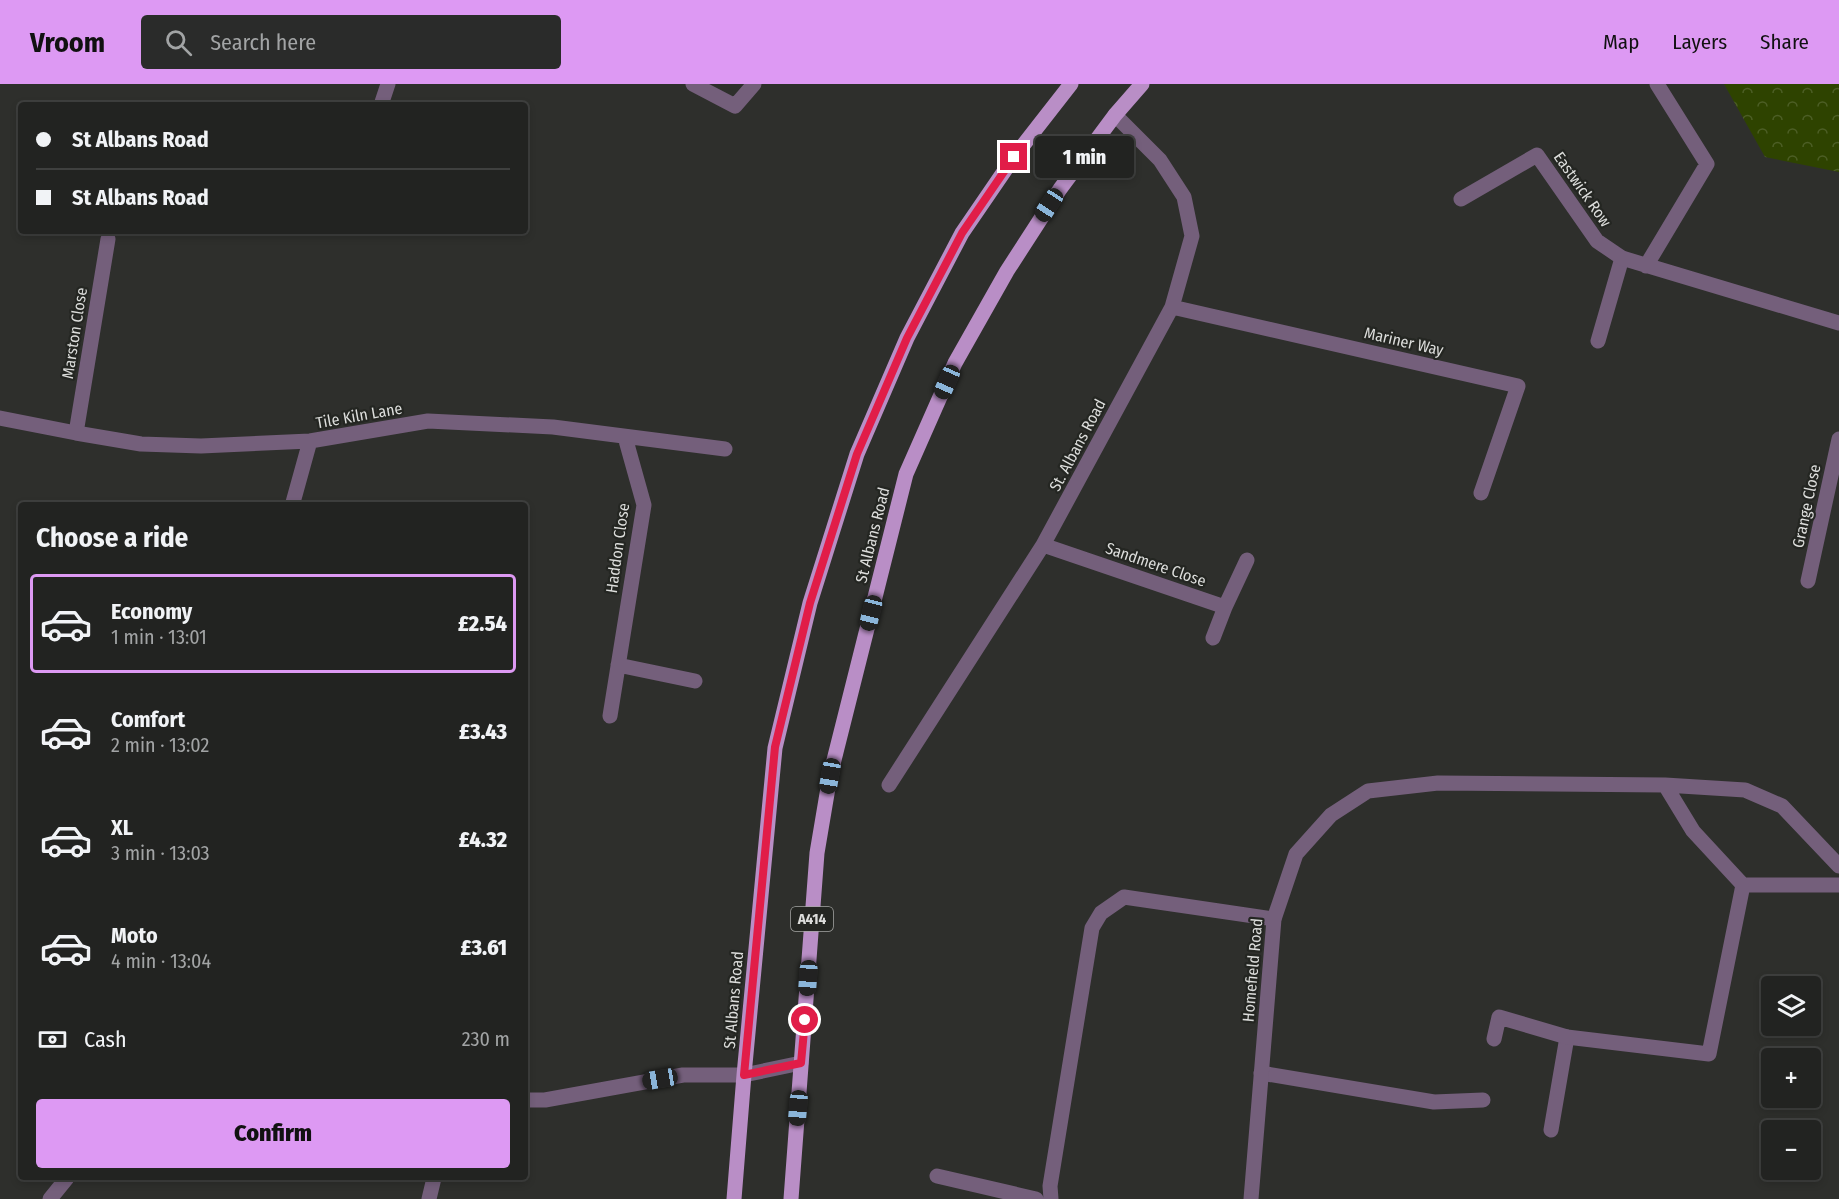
<!DOCTYPE html>
<html lang="en">
<head>
<meta charset="utf-8">
<style>
  body { margin:0; font-family:"Fira Sans Condensed",sans-serif; background:#2a2b2a; color:#f1f3f6; height:100vh; display:flex; flex-direction:column; font-size:22px; white-space:nowrap }
  * { box-sizing:border-box; margin:0 }
  p { font-size:20px; color:#a2a4a5 }
  .icon { flex:none; width:33px; height:33px; fill:none; stroke:currentColor; stroke-width:2; stroke-linecap:round; stroke-linejoin:round }
  .map { position:relative; flex:1; overflow:hidden }
  .sheet { position:absolute; left:18px; top:418px; width:510px; height:678px; display:flex; flex-direction:column; background:#222321; border-radius:6px; box-shadow:0 3px 9px #0003,0 0 0 2px #3f403f }
  .sheet>* { flex:none }
  .top-card { position:absolute; left:18px; top:18px; width:510px; height:132px; border-radius:6px; box-shadow:0 3px 9px #0003,0 0 0 2px #3f403f; display:grid; align-content:center; height:132px; padding:0 18px; background:#222321 }
  .tools { position:absolute; left:1761px; top:892px; display:grid; gap:12px }
  .tools a { display:grid; place-items:center; width:60px; height:60px; border-radius:6px; background:#222321; box-shadow:0 3px 9px #0003,0 0 0 2px #3f403f; font-size:30px }
  .end { position:absolute; width:27px; height:27px; margin:-14px; border:8px solid #e11d48; background:#fff; box-shadow:0 0 0 3px #fff }
  .from { border-radius:50% }
  .bubble { position:absolute; height:42px; border-radius:6px; background:#222321; box-shadow:0 3px 9px #0003,0 0 0 2px #3f403f; font-size:20px; font-weight:800; line-height:42px; text-align:center }
  .car { position:absolute; width:18px; height:36px; margin:-18px -9px; border-radius:8px; box-shadow:0 0 4px 2px #0007; background:linear-gradient(#222 24%,#8ab4d8 0 40%,#222 0 76%,#8ab4d8 0 86%,#222 0) }
  .top-card b { display:flex; align-items:center; gap:21px; height:57px; font-size:22px }
  .top-card b+b { border-top:2px solid #3f403f }
  .top-card i { width:15px; height:15px; background:#f1f3f6 }
  ul { padding:0; list-style:none }
  li { display:flex; align-items:center; gap:18px; height:99px; margin:0 12px 9px; padding:0 6px; border:3px solid transparent; border-radius:6px }
  li div { flex:1 }
  li b { display:block; font-size:22px }
  li em { font-style:normal; font-weight:800 }
  li.selected { border-color:#dd99f3 }
  li>.icon { width:54px; height:54px; stroke-width:1.5 }
  h2 { padding:0 18px; font-size:27px; line-height:72px }
  .pay { display:flex; align-items:center; gap:15px; height:66px; padding:0 18px; font-size:22px }
  .pay p { margin-inline-start:auto }
  .primary-button { display:flex; gap:12px; margin-top:auto; padding:12px 18px }
  .primary-button a { flex:1; height:69px; border-radius:6px; background:#dd99f3; color:#111; font-size:24px; font-weight:800; line-height:69px; text-align:center }
  header { display:flex; align-items:center; gap:36px; box-sizing:border-box; height:84px; padding:0 30px; background:#dd99f3; color:#111 }
  header strong { font-size:28px }
  nav { display:flex; gap:33px; margin-inline-start:auto; font-size:21px }
  .search { width:420px; height:54px; background:#2a2b2a; display:flex; align-items:center; gap:15px; box-sizing:border-box; padding:0 21px; border-radius:6px; color:#a2a4a5; font-size:22px }
  .map>svg:first-child { display:block }
  .park { fill:url(#park-crowns) }
  .lines { fill:none; stroke-linecap:round; stroke-linejoin:round }
  .service { stroke:#745f7b; stroke-width:15 }
  .minor { stroke:#745f7b; stroke-width:15 }
  .primary { stroke:#b98ec6; stroke-width:15 }
  .route { stroke:#e11d48; stroke-width:8 }
  .labels { text-anchor:middle; stroke-width:4.5; stroke-linejoin:round; paint-order:stroke }
  .shield { fill:#242622; stroke:#a5a6a4; stroke-width:1.5 }
  .shield-label { font-size:15px; font-weight:bold; fill:#dcdddb }
  .street-label { font-size:16px; fill:#dcdddb; stroke:#242622 }
</style>
</head>
<body>
<header>
<strong>Vroom</strong>
<div class="search"><svg class="icon" aria-label="search" viewBox="0 0 24 24"><circle cx="10" cy="10" r="6"/><path d="M15 15l6 6"/></svg>Search here</div>
<nav><a>Map</a><a>Layers</a><a>Share</a></nav>
</header>
<div class="map">
<svg width="1839" height="1115" viewBox="0 0 1839 1115">
  <defs>
    <pattern id="park-crowns" width="20" height="18" patternUnits="userSpaceOnUse" patternTransform="scale(1.5)"><rect width="20" height="18" fill="#2e4300"/><path d="M2 6a3 3 0 1 1 6 0M12 15a3 3 0 1 1 6 0" fill="none" stroke="#4c5e25"/></pattern>
  </defs>
  <rect width="100%" height="100%" fill="#2e2f2c"/>
  <path class="park" d="M1724 0H1839V88L1765 73Z"/>
  <g class="lines">
    <path class="service" d="M1598 257 1622 174
      M1261 989 1434 1018 1483 1016
      M1551 1046 1567 953
      M937 1092 1036 1115
      M1051 1115 1050 1102 1092 844 1101 829 1124 813 1274 835"/>
    <path class="minor" d="M693 0 735 22 754 0
      M381 21 388 0
      M1461 115 1537 71 1597 157 1622 174 1839 239
      M1646 182 1707 80 1657 0
      M1172 223 1518 302 1481 409
      M0 334 76 349 141 360 201 362 310 357 428 337 553 343 725 365
      M76 349 108 155
      M292 422 310 357
      M1043 461 1225 523 1213 554
      M1808 497 1839 355
      M1225 523 1247 476
      M618 581 695 597
      M610 632 644 421 625 353
      M889 701 1043 461 1172 223 1192 152 1184 113 1160 76 1115 31
      M1665 701 1693 747 1743 801H1839
      M1494 955 1499 933 1567 953 1709 970 1743 801
      M525 1016H545L683 991H744L801 979
      M50 1115 67 1094
      M429 1115 434 1094
      M1251 1115 1274 835 1296 770 1331 731 1368 707 1438 699 1665 701 1745 706 1782 722 1839 782"/>
    <path class="primary" d="M734 1115 744 991 775 664 810 519 857 370 907 254 962 149 1014 73 1071 0
      M791 1115 817 769 830 692 906 390 955 279 1007 187 1060 105 1115 31 1142 0"/>
  </g>
  <g class="lines">
    <path class="route" d="M805 936 801 979 744 991 775 663 810 519 857 370 907 254 962 149 1014 73"/>
  </g>
  <g class="labels">
    <rect class="shield" x="791" y="823" width="42" height="24" rx="4.5"/>
    <g class="shield-label">
      <text x="812" y="840">A414</text>
    </g>
    <g class="street-label">
      <text transform="translate(1583 105) rotate(55)" y="6">Eastwick Row</text>
      <text transform="translate(74 249) rotate(-81)" y="6">Marston Close</text>
      <text transform="translate(1404 257) rotate(13)" y="6">Mariner Way</text>
      <text transform="translate(359 331) rotate(-10)" y="6">Tile Kiln Lane</text>
      <text transform="translate(1077 361) rotate(-62)" y="6">St. Albans Road</text>
      <text transform="translate(1806 422) rotate(-78)" y="6">Grange Close</text>
      <text transform="translate(872 451) rotate(-76)" y="6">St Albans Road</text>
      <text transform="translate(617 464) rotate(-82)" y="6">Haddon Close</text>
      <text transform="translate(1156 480) rotate(19)" y="6">Sandmere Close</text>
      <text transform="translate(1252 886) rotate(-85)" y="6">Homefield Road</text>
      <text transform="translate(733 916) rotate(-85)" y="6">St Albans Road</text>
    </g>
  </g>
</svg>
<div class="tools">
<a><svg class="icon" aria-label="layers" viewBox="0 0 24 24"><path d="M12 4l9 5-9 5-9-5zM3 14l9 5 9-5"/></svg></a>
<a>+</a>
<a>−</a>
</div>
<i class="end from" style="left:805px;top:936px"></i>
<i class="end" style="left:1014px;top:73px"></i>
<div class="bubble" style="left:1035px;top:52px;width:99px">1 min</div>
<i class="car" style="left:1049px;top:121px;rotate:213deg"></i>
<i class="car" style="left:947px;top:298px;rotate:204deg"></i>
<i class="car" style="left:871px;top:529px;rotate:194deg"></i>
<i class="car" style="left:830px;top:692px;rotate:190deg"></i>
<i class="car" style="left:808px;top:894px;rotate:184deg"></i>
<i class="car" style="left:660px;top:995px;rotate:260deg"></i>
<i class="car" style="left:798px;top:1024px;rotate:185deg"></i>
<div class="top-card">
<b><i class="from"></i>St Albans Road</b>
<b><i></i>St Albans Road</b>
</div>
<section class="sheet">
<h2>Choose a ride</h2>
<ul>
<li class="selected"><svg class="icon" aria-label="car" viewBox="0 0 24 24"><path d="M5 17H2v-5l4-1 3-4h7l3 4 3 1v5h-3M9 17h6M6 11h13"/><circle cx="7" cy="17" r="2"/><circle cx="17" cy="17" r="2"/></svg><div><b>Economy</b><p>1 min · 13:01</p></div><em>£2.54</em></li>
<li><svg class="icon" aria-label="car" viewBox="0 0 24 24"><path d="M5 17H2v-5l4-1 3-4h7l3 4 3 1v5h-3M9 17h6M6 11h13"/><circle cx="7" cy="17" r="2"/><circle cx="17" cy="17" r="2"/></svg><div><b>Comfort</b><p>2 min · 13:02</p></div><em>£3.43</em></li>
<li><svg class="icon" aria-label="car" viewBox="0 0 24 24"><path d="M5 17H2v-5l4-1 3-4h7l3 4 3 1v5h-3M9 17h6M6 11h13"/><circle cx="7" cy="17" r="2"/><circle cx="17" cy="17" r="2"/></svg><div><b>XL</b><p>3 min · 13:03</p></div><em>£4.32</em></li>
<li><svg class="icon" aria-label="car" viewBox="0 0 24 24"><path d="M5 17H2v-5l4-1 3-4h7l3 4 3 1v5h-3M9 17h6M6 11h13"/><circle cx="7" cy="17" r="2"/><circle cx="17" cy="17" r="2"/></svg><div><b>Moto</b><p>4 min · 13:04</p></div><em>£3.61</em></li>
</ul>
<div class="pay"><svg class="icon" aria-label="cash" viewBox="0 0 24 24"><path d="M3 7h18v10H3z"/><circle cx="12" cy="12" r="2"/></svg>Cash<p>230 m</p></div>
<div class="primary-button"><a>Confirm</a></div>
</section>
</div>
</body>
</html>
